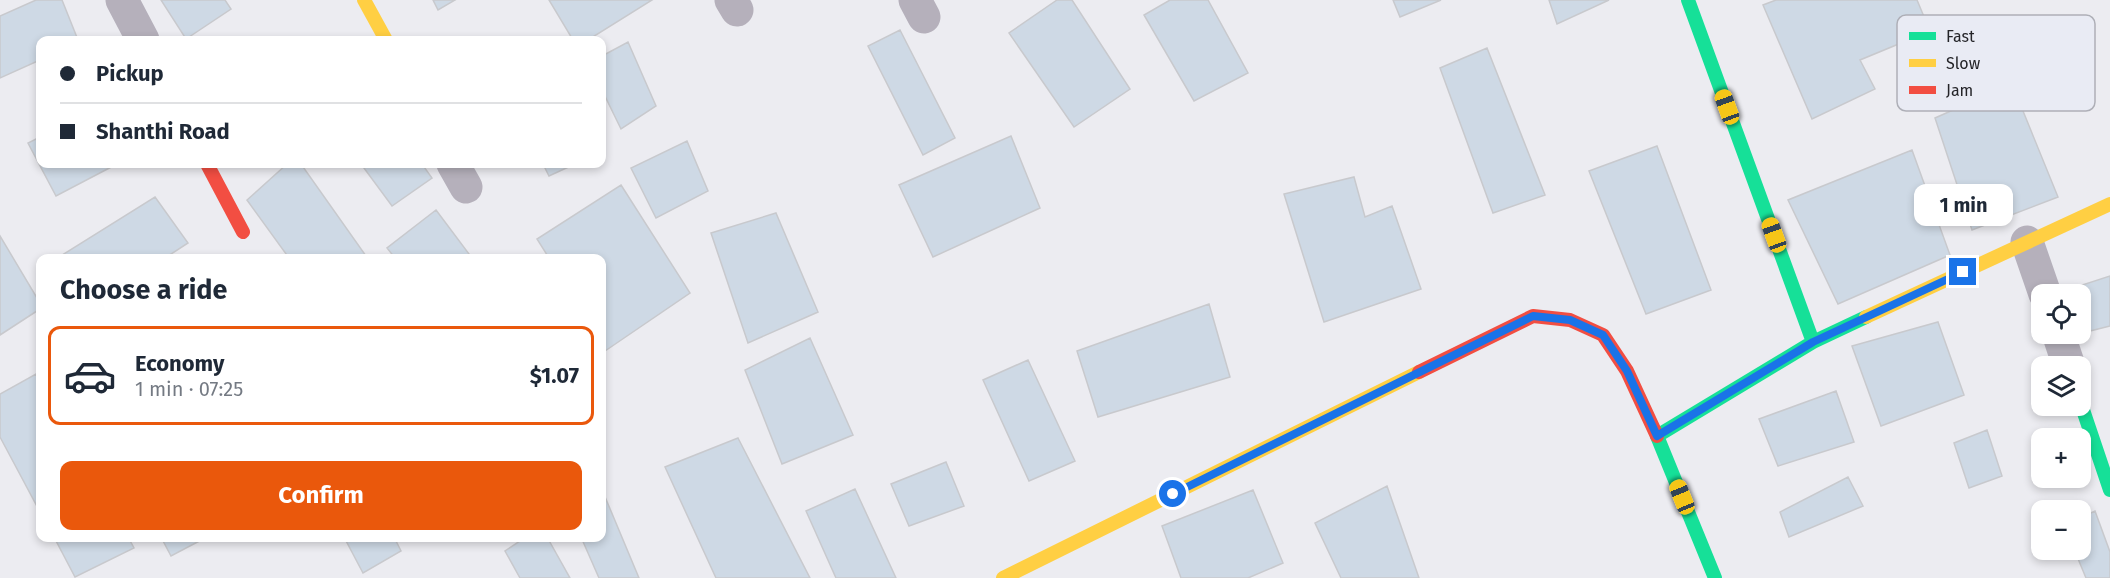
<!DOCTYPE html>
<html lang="en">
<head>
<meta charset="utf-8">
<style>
  body { margin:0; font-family:"Fira Sans",sans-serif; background:#f6f6f7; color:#1f2937; height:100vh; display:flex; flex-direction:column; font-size:22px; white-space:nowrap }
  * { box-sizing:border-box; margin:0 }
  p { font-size:20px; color:#747a83 }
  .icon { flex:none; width:33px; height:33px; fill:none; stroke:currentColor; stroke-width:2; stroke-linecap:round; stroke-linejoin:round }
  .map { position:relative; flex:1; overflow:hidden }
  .panel { position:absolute; left:36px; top:254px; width:570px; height:288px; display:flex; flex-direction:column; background:#fff; border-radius:12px; box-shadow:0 3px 9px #0003 }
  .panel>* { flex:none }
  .top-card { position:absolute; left:36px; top:36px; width:570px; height:132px; border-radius:12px; box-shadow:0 3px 9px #0003; display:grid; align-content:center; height:132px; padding:0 24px; background:#fff }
  .fabs { position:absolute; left:2031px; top:284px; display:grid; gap:12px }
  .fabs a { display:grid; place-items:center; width:60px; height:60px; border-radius:12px; background:#fff; box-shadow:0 3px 9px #0003; font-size:30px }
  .end { position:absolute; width:27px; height:27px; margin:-14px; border:8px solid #1a73e8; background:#fff; box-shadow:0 0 0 3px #fff }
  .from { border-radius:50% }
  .bubble { position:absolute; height:42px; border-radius:12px; background:#fff; box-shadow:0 3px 9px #0003; font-size:20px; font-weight:700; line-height:42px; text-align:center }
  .car { position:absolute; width:18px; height:36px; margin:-18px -9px; border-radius:8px; box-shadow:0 0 4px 2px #0007; background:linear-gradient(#f5c518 24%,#345 0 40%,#f5c518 0 76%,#345 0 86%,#f5c518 0) }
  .top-card b { display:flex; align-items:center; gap:21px; height:57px; font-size:22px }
  .top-card b+b { border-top:2px solid #e0e1e3 }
  .top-card i { width:15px; height:15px; background:#1f2937 }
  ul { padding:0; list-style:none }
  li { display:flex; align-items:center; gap:18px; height:99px; margin:0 12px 9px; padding:0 12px; border:3px solid transparent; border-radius:12px }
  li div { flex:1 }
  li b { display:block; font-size:22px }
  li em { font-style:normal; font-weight:700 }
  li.active { border-color:#ea580c }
  li>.icon { width:54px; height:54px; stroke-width:1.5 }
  h2 { padding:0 24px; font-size:27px; line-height:72px }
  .primary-button { display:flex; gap:12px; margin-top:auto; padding:12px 24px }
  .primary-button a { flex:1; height:69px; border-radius:12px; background:#ea580c; color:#fff; font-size:24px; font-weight:700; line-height:69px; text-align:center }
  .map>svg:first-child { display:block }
  .building { fill:#ced9e5; stroke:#c8c9cd; stroke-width:1.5 }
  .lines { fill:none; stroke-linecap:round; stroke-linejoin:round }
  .street { stroke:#b5b0bb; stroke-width:33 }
  .fast { stroke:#16e098; stroke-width:14 }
  .slow { stroke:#ffcf43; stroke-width:14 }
  .jam { stroke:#f24e42; stroke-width:14 }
  .route { stroke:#1a73e8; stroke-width:8 }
  .key { fill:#e9ebf4; stroke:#aeafb7; stroke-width:1.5 }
  .key-label { font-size:16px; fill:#242428 }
</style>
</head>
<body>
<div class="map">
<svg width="2110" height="578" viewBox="0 0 2110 578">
  <rect width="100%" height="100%" fill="#ececf1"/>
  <path class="building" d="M36 0H62L78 40H40V60L0 78V16Z
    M161 0H225L231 9 186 39Z
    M433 0H455L438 10Z
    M549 0H652L588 40H573Z
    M1057 0H1072L1130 89 1074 127 1009 33Z
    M1170 0H1208L1248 73 1194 101 1144 15Z
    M1393 0H1441L1400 17Z
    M1549 0H1609L1557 24Z
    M1776 0H1917L1930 31 1860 60 1875 89 1812 119 1763 5Z
    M900 30 955 138 923 155 868 46Z
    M628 42 656 106 621 129 602 90V56Z
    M1487 48 1545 195 1493 213 1440 68Z
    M2012 84 2058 197 1972 230 1935 118Z
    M1011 136 1040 208 933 257 899 185Z
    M40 137V164H117L56 196 28 143Z
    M687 141 708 191 656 218 631 168Z
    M1657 146 1711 290 1646 314 1589 171Z
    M1912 150 1950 255 1838 304 1788 200Z
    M287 164H301L366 256 363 258H289L247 200Z
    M361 164H422L432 178 392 206Z
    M543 164H575L549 176Z
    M1354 177 1365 217 1392 206 1421 289 1324 322 1284 194Z
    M621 185 690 293 605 351 602 345V258H549L537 239Z
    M155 197 188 243 165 258 59 257Z
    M436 210 472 258H395L387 248Z
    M776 213 818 312 748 343 711 233Z
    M0 236 40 303V309L0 335Z
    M2110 276V326L2082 333 2080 328V294H2069L2067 290Z
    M1209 304 1230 377 1098 417 1077 351Z
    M1938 322 1964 395 1881 426 1852 346Z
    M810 338 853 435 782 464 745 370Z
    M1028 360 1075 461 1029 481 983 380Z
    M36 374 40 382V512L0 437V394Z
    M1836 391 1854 442 1778 466 1759 419Z
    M1987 430 2002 476 1969 488 1954 443Z
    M738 438 810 578H716L665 467Z
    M946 462 964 506 909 526 891 484Z
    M1848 477 1863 506 1789 537 1780 512Z
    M1387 486 1419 578H1341L1315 523Z
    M855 489 896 578H836L806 511Z
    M1253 490 1283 563 1248 578H1181L1162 526Z
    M603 492 639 578H599L581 537H602V493Z
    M2095 511 2110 552V578H2086L2074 549H2080V518Z
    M54 537H128L134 548 75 577Z
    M161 537H207L171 556Z
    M344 537H394L401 551 363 573Z
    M526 537H547L570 578H520L505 551Z"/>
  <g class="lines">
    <path class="street" d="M122 0 143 40
      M731 0 737 10
      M915 0 924 17
      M453 164 466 187
      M2027 242 2045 294
      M2058 333 2069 366"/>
    <path class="fast" d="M1688 0 1813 342
      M2080 401 2110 490
      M1715 578 1657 436 1813 342 1866 317"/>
    <path class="slow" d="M364 0 386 40
      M1866 317 2110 204
      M1003 578 1419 372"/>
    <path class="jam" d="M207 164 243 232
      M1419 372 1533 316 1570 320 1603 335 1627 371 1657 436"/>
  </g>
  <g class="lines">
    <path class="route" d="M1173 494 1533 316 1570 320 1603 335 1627 371 1657 436 1813 342 1963 272"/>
  </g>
  <rect x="1897" y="15" width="198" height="96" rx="9" class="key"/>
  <rect x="1909" y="32" width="27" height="8" fill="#16e098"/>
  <rect x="1909" y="59" width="27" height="8" fill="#ffcf43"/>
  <rect x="1909" y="86" width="27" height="8" fill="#f24e42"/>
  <g class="key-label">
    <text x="1946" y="42">Fast</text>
    <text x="1946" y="69">Slow</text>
    <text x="1946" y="96">Jam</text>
  </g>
</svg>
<div class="fabs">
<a><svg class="icon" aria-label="locate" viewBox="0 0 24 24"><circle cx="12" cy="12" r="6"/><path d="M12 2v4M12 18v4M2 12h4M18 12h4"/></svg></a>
<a><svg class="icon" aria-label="layers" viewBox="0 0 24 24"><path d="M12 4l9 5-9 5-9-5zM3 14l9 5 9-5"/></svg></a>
<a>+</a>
<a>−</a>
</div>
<i class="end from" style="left:1173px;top:494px"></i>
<i class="end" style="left:1963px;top:272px"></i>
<div class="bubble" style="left:1914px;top:184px;width:99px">1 min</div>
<i class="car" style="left:1727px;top:107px;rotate:340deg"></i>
<i class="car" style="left:1774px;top:235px;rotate:340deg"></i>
<i class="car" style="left:1682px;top:497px;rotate:338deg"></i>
<div class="top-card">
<b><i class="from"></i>Pickup</b>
<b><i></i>Shanthi Road</b>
</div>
<section class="panel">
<h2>Choose a ride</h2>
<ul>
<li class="active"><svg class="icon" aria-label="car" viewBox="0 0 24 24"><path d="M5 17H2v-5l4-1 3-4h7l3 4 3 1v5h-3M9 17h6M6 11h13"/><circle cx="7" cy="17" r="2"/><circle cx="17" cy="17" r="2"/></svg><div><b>Economy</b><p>1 min · 07:25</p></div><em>$1.07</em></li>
</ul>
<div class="primary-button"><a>Confirm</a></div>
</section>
</div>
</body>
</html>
